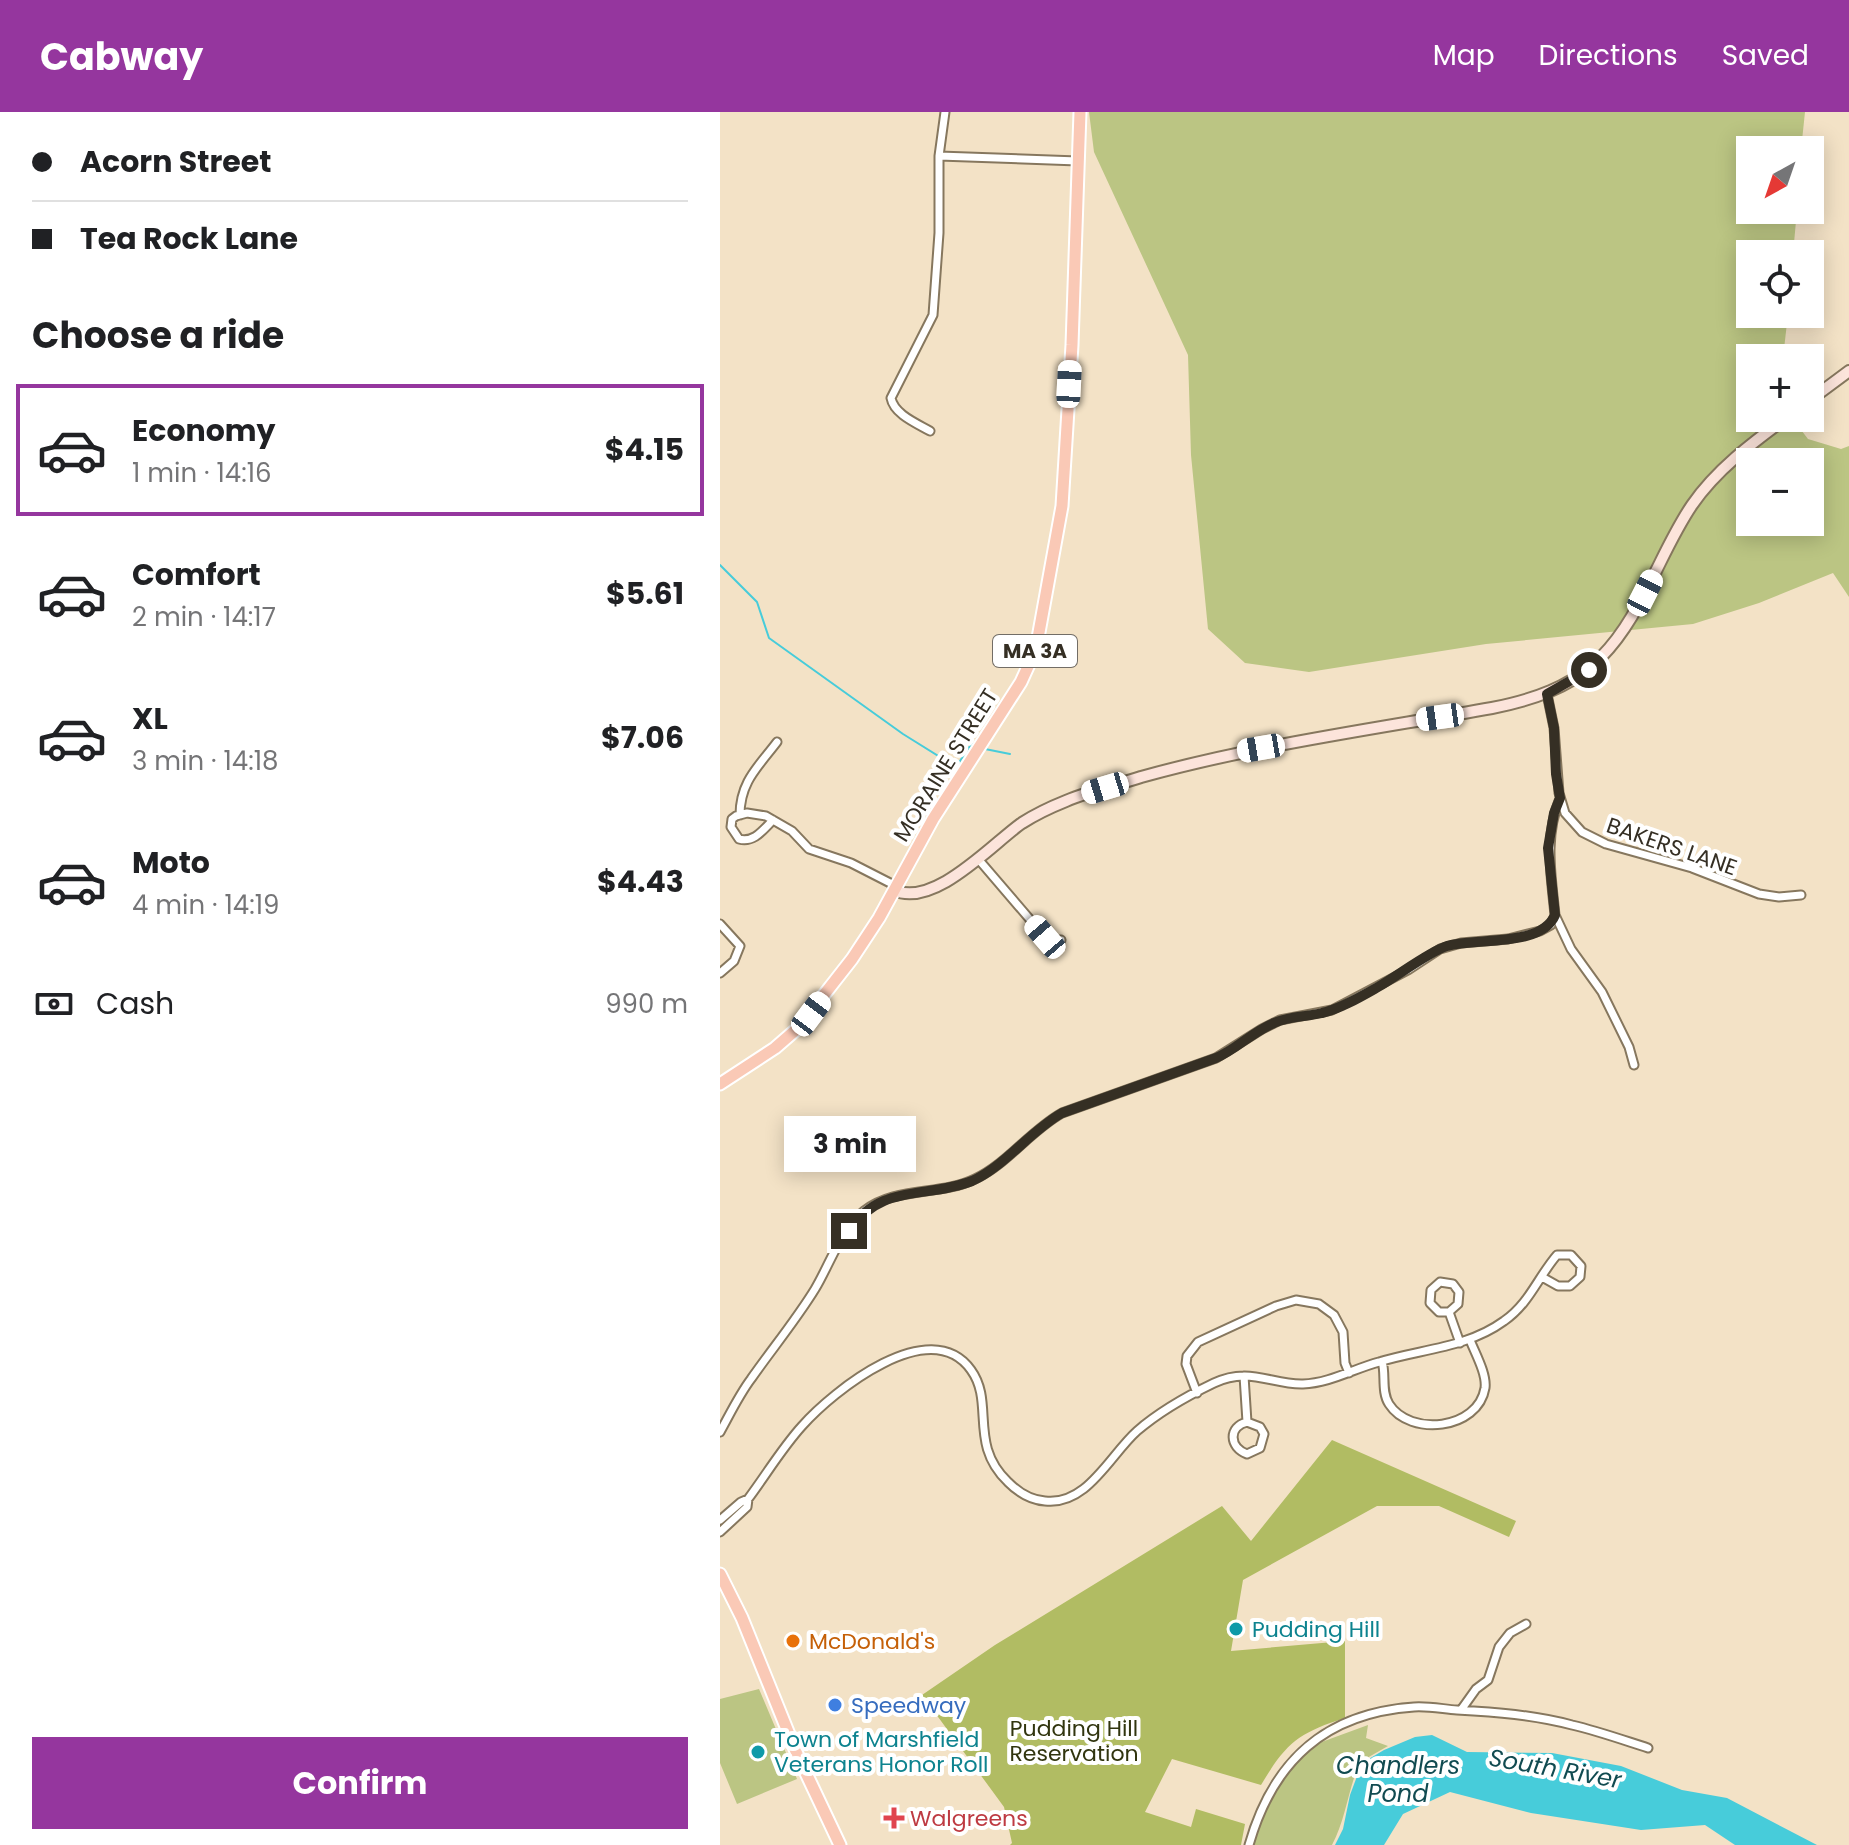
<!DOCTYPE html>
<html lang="en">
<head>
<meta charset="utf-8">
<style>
  body { margin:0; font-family:Poppins,sans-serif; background:#f6f6f6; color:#202124; height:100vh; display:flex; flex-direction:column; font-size:30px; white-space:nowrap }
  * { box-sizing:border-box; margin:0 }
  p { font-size:26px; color:#757577 }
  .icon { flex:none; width:44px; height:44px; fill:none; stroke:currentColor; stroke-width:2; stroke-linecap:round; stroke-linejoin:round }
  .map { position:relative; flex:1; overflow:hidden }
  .side { display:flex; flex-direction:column; background:#fff; width:720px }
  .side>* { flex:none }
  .banner { display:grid; align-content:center; height:176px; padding:0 32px; background:#fff }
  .needle { width:52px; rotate:220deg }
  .buttons { position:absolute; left:1016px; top:24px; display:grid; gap:16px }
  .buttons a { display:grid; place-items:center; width:88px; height:88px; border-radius:0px; background:#fff; box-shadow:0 4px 20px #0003; font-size:40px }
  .end { position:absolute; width:36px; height:36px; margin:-18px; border:10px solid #352f24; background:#fff; box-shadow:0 0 0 4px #fff }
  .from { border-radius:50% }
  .bubble { position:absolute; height:56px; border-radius:0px; background:#fff; box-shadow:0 4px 20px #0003; font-size:26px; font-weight:700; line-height:56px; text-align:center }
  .car { position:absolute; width:24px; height:48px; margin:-24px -12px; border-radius:10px; box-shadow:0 0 6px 2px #0007; background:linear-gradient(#fff 24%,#345 0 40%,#fff 0 76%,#345 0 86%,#fff 0) }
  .banner b { display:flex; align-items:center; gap:28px; height:76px; font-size:30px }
  .banner b+b { border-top:2px solid #e0e0e0 }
  .banner i { width:20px; height:20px; background:#202124 }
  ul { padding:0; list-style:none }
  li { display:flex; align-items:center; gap:24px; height:132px; margin:0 16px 12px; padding:0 16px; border:4px solid transparent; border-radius:0px }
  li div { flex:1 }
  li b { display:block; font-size:30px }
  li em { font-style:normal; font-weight:700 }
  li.current { border-color:#95369e }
  li>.icon { width:72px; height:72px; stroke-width:1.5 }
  h2 { padding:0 32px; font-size:36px; line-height:96px }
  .pay { display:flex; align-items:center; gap:20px; height:88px; padding:0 32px; font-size:30px }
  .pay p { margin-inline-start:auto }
  .primary-button { display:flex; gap:16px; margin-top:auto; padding:16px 32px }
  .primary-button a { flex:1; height:92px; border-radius:0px; background:#95369e; color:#fff; font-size:32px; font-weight:700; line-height:92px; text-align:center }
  header { display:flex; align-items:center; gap:48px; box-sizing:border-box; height:112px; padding:0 40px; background:#95369e; color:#fff }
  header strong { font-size:38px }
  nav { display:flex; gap:44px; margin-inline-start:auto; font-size:28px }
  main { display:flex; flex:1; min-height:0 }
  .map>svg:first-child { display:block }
  .green { fill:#bbc583; fill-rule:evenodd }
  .forest { fill:#b1bc63 }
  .water { fill:#47ccda }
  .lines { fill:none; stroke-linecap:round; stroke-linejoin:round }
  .stream { stroke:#47ccda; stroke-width:2 }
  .street-casing { stroke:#86775e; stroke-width:11 }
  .secondary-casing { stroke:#86775e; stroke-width:14 }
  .primary-casing { stroke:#fff; stroke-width:15 }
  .street { stroke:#fff; stroke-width:7 }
  .secondary { stroke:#fce4db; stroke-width:10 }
  .primary { stroke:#fac9b6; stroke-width:11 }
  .route { stroke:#352f24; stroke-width:10 }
  .culture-dot { fill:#0f9aa8; stroke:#fff; stroke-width:3 }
  .food-dot { fill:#e8710a; stroke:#fff; stroke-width:3 }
  .shop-dot { fill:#3f7fe0; stroke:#fff; stroke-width:3 }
  .health-dot { fill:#e0444e; stroke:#fff; stroke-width:3 }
  .labels { text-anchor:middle; stroke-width:8; stroke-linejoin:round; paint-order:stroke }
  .shield { fill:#fff; stroke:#726d66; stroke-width:2 }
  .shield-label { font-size:20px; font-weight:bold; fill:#352f24 }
  .street-label { font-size:22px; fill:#352f24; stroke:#fff }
  .culture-label { font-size:22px; fill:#0d838f; stroke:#fff; text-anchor:start }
  .food-label { font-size:22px; fill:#c56008; stroke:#fff; text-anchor:start }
  .shop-label { font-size:22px; fill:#366cbe; stroke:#fff; text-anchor:start }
  .park-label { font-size:22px; fill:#31350f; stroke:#fff }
  .health-label { font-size:22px; fill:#be3a42; stroke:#fff; text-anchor:start }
  .water-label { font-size:24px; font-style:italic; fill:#114b51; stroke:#fff }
</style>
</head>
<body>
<header>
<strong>Cabway</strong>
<nav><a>Map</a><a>Directions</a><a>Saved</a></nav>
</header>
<main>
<section class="side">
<div class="banner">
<b><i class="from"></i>Acorn Street</b>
<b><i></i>Tea Rock Lane</b>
</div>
<h2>Choose a ride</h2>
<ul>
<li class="current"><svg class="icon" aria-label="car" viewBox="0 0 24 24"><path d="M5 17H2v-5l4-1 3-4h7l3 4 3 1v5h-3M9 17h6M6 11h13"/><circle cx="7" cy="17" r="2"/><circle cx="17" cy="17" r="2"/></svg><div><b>Economy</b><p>1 min · 14:16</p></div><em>$4.15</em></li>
<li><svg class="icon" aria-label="car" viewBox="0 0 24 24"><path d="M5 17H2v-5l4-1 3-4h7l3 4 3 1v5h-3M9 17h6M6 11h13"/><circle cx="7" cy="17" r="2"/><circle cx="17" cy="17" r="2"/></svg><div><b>Comfort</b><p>2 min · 14:17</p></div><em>$5.61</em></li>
<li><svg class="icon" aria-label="car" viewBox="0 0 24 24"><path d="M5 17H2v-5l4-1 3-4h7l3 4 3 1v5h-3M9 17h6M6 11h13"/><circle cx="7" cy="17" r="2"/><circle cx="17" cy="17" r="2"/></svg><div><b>XL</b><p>3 min · 14:18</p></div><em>$7.06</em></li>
<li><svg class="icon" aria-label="car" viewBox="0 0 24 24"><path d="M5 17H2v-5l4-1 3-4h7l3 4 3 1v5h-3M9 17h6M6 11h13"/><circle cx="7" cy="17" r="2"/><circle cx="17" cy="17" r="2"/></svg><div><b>Moto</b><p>4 min · 14:19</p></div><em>$4.43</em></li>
</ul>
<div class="pay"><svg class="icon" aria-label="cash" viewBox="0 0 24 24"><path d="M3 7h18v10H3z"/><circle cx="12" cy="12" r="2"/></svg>Cash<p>990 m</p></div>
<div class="primary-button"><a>Confirm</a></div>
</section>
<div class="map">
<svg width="1129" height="1733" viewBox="0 0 1129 1733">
  <rect width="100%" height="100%" fill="#f3e2c6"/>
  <path class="green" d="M369 0H1085L1081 38H1030V98H1077L1073 142H1030V202H1068L1063 246H1030V306H1072L1088 327 1121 337 1129 334V485L1113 461 1039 491 973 512 766 532 589 560 525 551 488 517 471 343 468 243 374 40ZM1030 350H1090V410H1030Z
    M39 1577 77 1667 17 1692 0 1651V1587Z
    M648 1613 646 1626 668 1634 640 1650C628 1677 626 1707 612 1733H534L539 1709 550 1682 588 1635Z"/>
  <path class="forest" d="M612 1328 796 1409 789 1425 719 1394H657L523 1468 511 1539 625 1529V1606C578 1621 566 1631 541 1673L452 1647 425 1700 471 1715 476 1697 525 1712 521 1733H290L292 1731 284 1695 202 1583 275 1533 502 1394 531 1429Z"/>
  <path class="water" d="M712 1623 747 1640 832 1641 901 1654 962 1678 1007 1686 1097 1733H1015L985 1713 921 1718 811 1701 730 1680 683 1702 664 1733H615L623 1717 630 1683 642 1651 664 1638 695 1625Z"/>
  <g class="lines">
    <path class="stream" d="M0 453 37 490 49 526 183 622 236 655 252 631
      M265 637 290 642"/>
    <g class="street-casing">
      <path id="street" d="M219 44 358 49
        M210 319C196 311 174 302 171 286L213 203 219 121V44L225 0
        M827 582 834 616 839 681 845 701 862 720 886 732 972 756 1039 782 1059 785 1081 783
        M20 703C20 670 38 655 57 630
        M53 708C43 718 34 731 19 727L11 715 12 707 16 704 27 701 46 704 72 719 89 737 131 751 176 774
        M259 748 325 825 333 829 341 828
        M835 803 851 837 882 880 909 935 914 953
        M0 812 20 834 14 849 0 861
        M729 1200H719L710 1191 711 1178 720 1170 733 1172 739 1180 738 1192 729 1200 740 1231
        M662 1249C666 1262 661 1280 669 1292 690 1325 758 1318 765 1276 767 1262 755 1241 750 1228
        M524 1264 527 1310C508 1315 509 1335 527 1342L540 1336 544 1322 540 1315 527 1310
        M477 1281 466 1252 467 1244 478 1230 556 1194 576 1188 599 1192 614 1203 623 1220 625 1251 629 1261
        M0 1320C10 1302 19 1283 31 1267 52 1237 76 1208 95 1177 110 1152 121 1117 144 1099 176 1074 220 1084 255 1067 287 1052 310 1019 342 1001L496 946 542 917 560 908 612 898 688 858 720 837 741 831 788 827 820 819 831 813 835 803C831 762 824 725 840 686
        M0 1408 21 1390 28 1387
        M0 1420 27 1395 28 1387C46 1363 62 1336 82 1314 113 1279 210 1201 251 1258 275 1291 248 1332 288 1370 298 1380 311 1388 325 1389 367 1394 390 1343 417 1319 439 1300 469 1283 494 1271 529 1254 552 1273 583 1272 610 1271 633 1257 659 1250 701 1237 747 1236 784 1209 809 1192 818 1165 837 1143H851L861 1154 860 1165 850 1174H838L822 1165
        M741 1598 756 1577 768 1568 779 1535 790 1521 806 1512
        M529 1733C553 1649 605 1601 694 1595 708 1594 723 1597 737 1598 776 1600 814 1603 852 1613 878 1619 903 1628 928 1636"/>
    </g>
    <g class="secondary-casing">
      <path id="secondary" d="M1090 288 1129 259
        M174 778C214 797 273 731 302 711 316 702 331 695 346 689 370 679 396 673 421 665 536 633 655 617 772 596 863 578 894 545 934 463 946 439 957 415 972 393 996 358 1032 331 1066 306"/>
    </g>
    <g class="primary-casing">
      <path id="primary" d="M0 972 55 936 78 916 132 847 159 806 213 707 301 570 316 537 342 394 352 233 360 0
        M0 1462 22 1506 77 1642 120 1733"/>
    </g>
    <use href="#street" class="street"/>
    <use href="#secondary" class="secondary"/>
    <use href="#primary" class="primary"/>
  </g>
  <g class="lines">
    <path class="route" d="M129 1119C160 1071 206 1087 252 1069 284 1055 310 1019 342 1001L496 946C517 937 532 920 554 911 570 904 586 905 602 901 620 897 642 884 658 875 676 865 710 839 727 834 756 825 821 836 835 803L828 736 834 701 840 686 836 662 834 616 827 582 869 558"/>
  </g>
  <g class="culture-dot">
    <circle cx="516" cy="1517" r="8"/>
    <circle cx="38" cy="1640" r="8"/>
  </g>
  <circle class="food-dot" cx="73" cy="1529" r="8"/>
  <circle class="shop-dot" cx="115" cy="1593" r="8"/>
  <path class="health-dot" d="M170 1694h8v8h8v8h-8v8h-8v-8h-8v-8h8z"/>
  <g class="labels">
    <rect class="shield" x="273" y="523" width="84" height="32" rx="6"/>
    <g class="shield-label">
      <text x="315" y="546">MA 3A</text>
    </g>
    <g class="street-label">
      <text transform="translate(225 653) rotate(-58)" y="8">MORAINE STREET</text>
      <text transform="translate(952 734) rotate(19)" y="8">BAKERS LANE</text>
    </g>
    <g class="culture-label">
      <text x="532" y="1525">Pudding Hill</text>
      <text x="54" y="1635">Town of Marshfield<tspan x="54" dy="25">Veterans Honor Roll</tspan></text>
    </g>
    <g class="food-label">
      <text x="89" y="1537">McDonald's</text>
    </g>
    <g class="shop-label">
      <text x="131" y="1601">Speedway</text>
    </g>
    <g class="park-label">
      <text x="354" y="1624">Pudding Hill<tspan x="354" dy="25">Reservation</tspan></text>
    </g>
    <g class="health-label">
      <text x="190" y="1714">Walgreens</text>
    </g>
    <g class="water-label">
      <text x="678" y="1662">Chandlers<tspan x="678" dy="28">Pond</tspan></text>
      <text transform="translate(835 1657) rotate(10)" y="8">South River</text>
    </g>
  </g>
</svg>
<div class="buttons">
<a><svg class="needle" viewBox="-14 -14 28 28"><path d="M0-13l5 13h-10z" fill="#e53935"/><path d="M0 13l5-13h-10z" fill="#757577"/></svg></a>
<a><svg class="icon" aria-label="locate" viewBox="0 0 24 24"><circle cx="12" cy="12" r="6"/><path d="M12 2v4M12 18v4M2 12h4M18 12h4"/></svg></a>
<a>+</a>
<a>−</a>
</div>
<i class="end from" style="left:869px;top:558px"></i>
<i class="end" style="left:129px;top:1119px"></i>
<div class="bubble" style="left:64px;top:1004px;width:132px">3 min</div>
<i class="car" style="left:349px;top:272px;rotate:3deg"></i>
<i class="car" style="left:925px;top:481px;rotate:27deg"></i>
<i class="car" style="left:720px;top:605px;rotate:262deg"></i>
<i class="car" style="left:541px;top:636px;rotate:260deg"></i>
<i class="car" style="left:385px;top:676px;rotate:253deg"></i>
<i class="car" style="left:325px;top:825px;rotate:319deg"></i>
<i class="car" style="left:91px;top:902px;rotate:37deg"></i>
</div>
</main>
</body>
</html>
